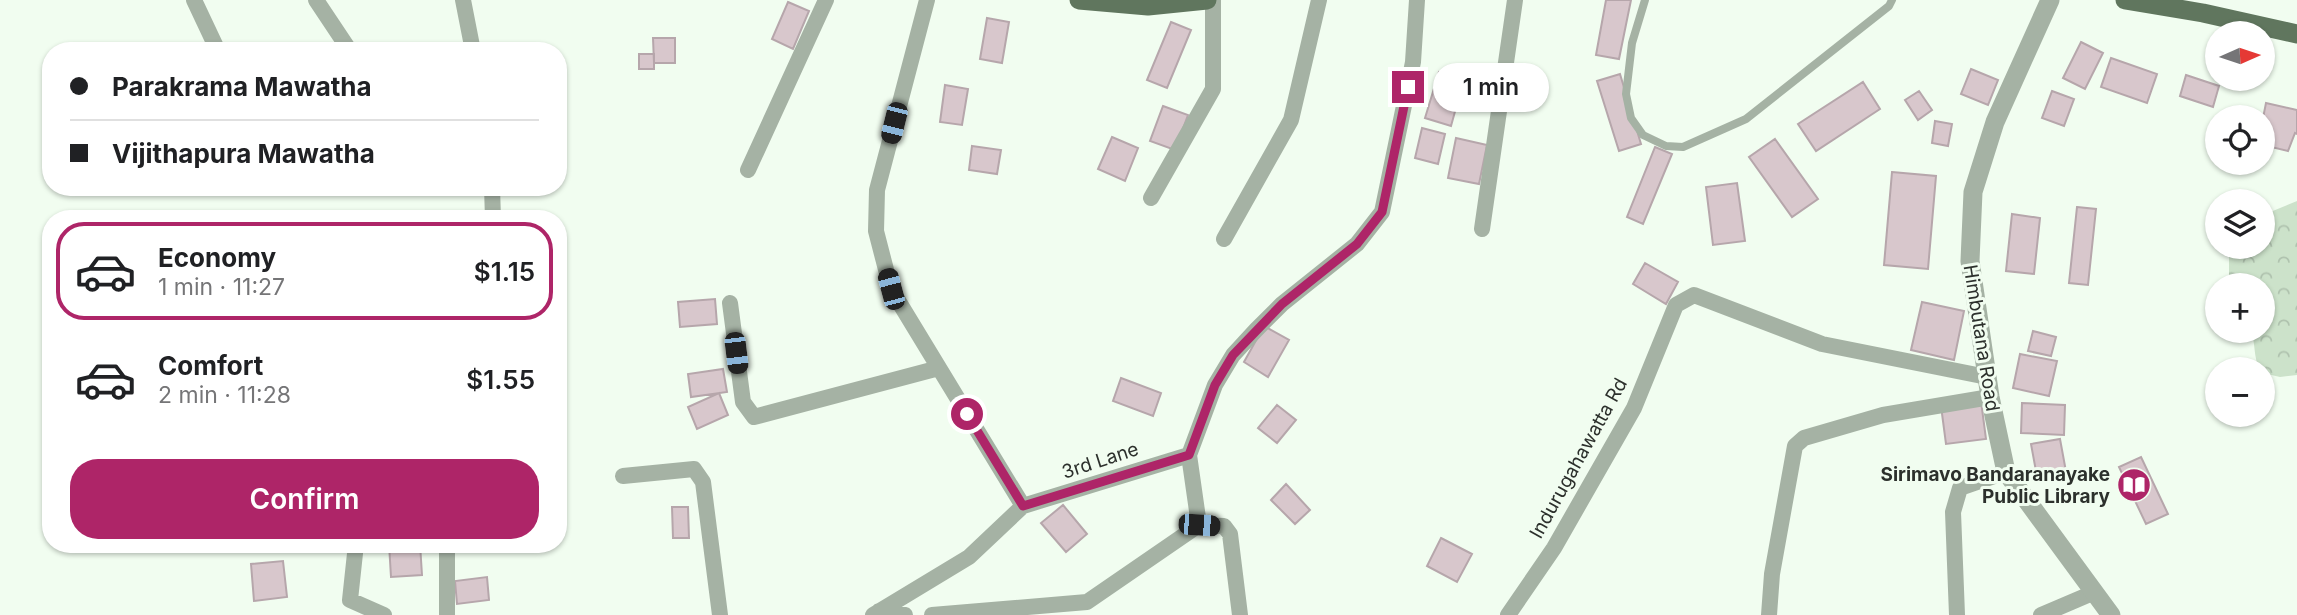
<!DOCTYPE html>
<html lang="en">
<head>
<meta charset="utf-8">
<style>
  body { margin:0; font-family:Inter,sans-serif; background:#f6f6f6; color:#202124; height:100vh; display:flex; flex-direction:column; font-size:26px; white-space:nowrap }
  * { box-sizing:border-box; margin:0 }
  p { font-size:23px; color:#757577 }
  .icon { flex:none; width:38px; height:38px; fill:none; stroke:currentColor; stroke-width:2; stroke-linecap:round; stroke-linejoin:round }
  .map { position:relative; flex:1; overflow:hidden }
  .sheet { position:absolute; left:42px; top:210px; width:525px; height:343px; display:flex; flex-direction:column; background:#fff; border-radius:28px; box-shadow:0 2px 5px #0004 }
  .sheet>* { flex:none }
  .top-card { position:absolute; left:42px; top:42px; width:525px; height:154px; border-radius:28px; box-shadow:0 2px 5px #0004; display:grid; align-content:center; height:154px; padding:0 28px; background:#fff }
  .needle { width:46px; rotate:87deg }
  .controls { position:absolute; left:2205px; top:21px; display:grid; gap:14px }
  .controls a { display:grid; place-items:center; width:70px; height:70px; border-radius:50%; background:#fff; box-shadow:0 2px 5px #0004; font-size:35px }
  .end { position:absolute; width:32px; height:32px; margin:-16px; border:9px solid #ae2568; background:#fff; box-shadow:0 0 0 4px #fff }
  .from { border-radius:50% }
  .bubble { position:absolute; height:49px; border-radius:24px; background:#fff; box-shadow:0 2px 5px #0004; font-size:23px; font-weight:600; line-height:49px; text-align:center }
  .car { position:absolute; width:21px; height:42px; margin:-21px -10px; border-radius:9px; box-shadow:0 0 5px 2px #0007; background:linear-gradient(#222 24%,#8ab4d8 0 40%,#222 0 76%,#8ab4d8 0 86%,#222 0) }
  .top-card b { display:flex; align-items:center; gap:24px; height:66px; font-size:26px }
  .top-card b+b { border-top:2px solid #e0e0e0 }
  .top-card i { width:18px; height:18px; background:#202124 }
  ul { padding:12px 0 0; list-style:none }
  li { display:flex; align-items:center; gap:21px; height:98px; margin:0 14px 10px; padding:0 14px; border:4px solid transparent; border-radius:28px }
  li div { flex:1 }
  li b { display:block; font-size:26px }
  li em { font-style:normal; font-weight:600 }
  li.active { border-color:#ae2568 }
  li>.icon { width:63px; height:63px; stroke-width:1.5 }
  .button { display:flex; gap:14px; margin-top:auto; padding:14px 28px }
  .button a { flex:1; height:80px; border-radius:28px; background:#ae2568; color:#fff; font-size:28px; font-weight:600; line-height:80px; text-align:center }
  .map>svg:first-child { display:block }
  .park { fill:url(#park-crowns) }
  .building { fill:#d8c7cc; stroke:#b6a6ab; stroke-width:2 }
  .lines { fill:none; stroke-linecap:round; stroke-linejoin:round }
  .service { stroke:#a5b2a4; stroke-width:8 }
  .minor { stroke:#a5b2a4; stroke-width:16 }
  .tertiary { stroke:#a5b2a4; stroke-width:19 }
  .primary { stroke:#60765e; stroke-width:19 }
  .route { stroke:#ae2568; stroke-width:9 }
  .labels { text-anchor:middle; stroke-width:6; stroke-linejoin:round; paint-order:stroke }
  .street-label { font-size:19px; fill:#2c302c; stroke:#f1fdf0 }
  .poi-label { font-size:19px; font-weight:bold; fill:#2c302c; stroke:#f1fdf0; text-anchor:end }
</style>
</head>
<body>
<div class="map">
<svg width="2297" height="615" viewBox="0 0 2297 615">
  <defs>
    <pattern id="park-crowns" width="20" height="18" patternUnits="userSpaceOnUse" patternTransform="scale(1.75)"><rect width="20" height="18" fill="#cce2ca"/><path d="M2 6a3 3 0 1 1 6 0M12 15a3 3 0 1 1 6 0" fill="none" stroke="#afc2ae"/></pattern>
  </defs>
  <rect width="100%" height="100%" fill="#f1fdf0"/>
  <path class="park" d="M2297 201V375L2280 377 2263 373V369H2260C2253 358 2256 344 2251 331H2263V285H2229V247H2263V215Z"/>
  <path class="building" d="M1606 0H1631L1619 59 1596 55Z
    M788 2 809 11 793 49 772 39Z
    M987 18 1009 22 1002 63 980 59Z
    M1171 22 1191 30 1167 88 1147 80Z
    M653 38H675V63H654Z
    M2081 42 2103 53 2085 89 2063 78Z
    M639 54H654V69H639Z
    M2111 58 2157 74 2147 103 2101 87Z
    M1971 69 1998 80 1988 105 1961 94Z
    M1439 72 1464 79 1451 126 1425 118Z
    M1620 74 1641 144 1619 151 1597 81Z
    M2186 75 2219 86 2213 107 2180 96Z
    M1863 82 1880 109 1816 151 1798 124Z
    M945 85 968 89 962 125 940 122Z
    M1919 91 1932 110 1918 120 1905 100Z
    M2052 91 2074 99 2064 126 2042 118Z
    M2266 103 2297 110V134L2295 133 2288 151 2263 145V118Z
    M1163 106 1188 115 1175 150 1150 141Z
    M1935 121 1952 124 1948 146 1932 143Z
    M1422 128 1445 134 1438 164 1415 158Z
    M1112 137 1138 148 1125 181 1098 169Z
    M1456 138 1487 145 1479 184 1448 178Z
    M1775 139 1818 199 1792 217 1749 157Z
    M972 146 1001 150 997 174 969 170Z
    M1655 147 1672 154 1643 224 1627 217Z
    M1892 172 1936 176 1928 269 1884 265Z
    M1737 183 1745 241 1713 245 1706 187Z
    M2077 207 2096 209 2088 285 2069 283Z
    M2012 214 2040 218 2034 274 2006 271Z
    M1645 263 1678 282 1666 304 1633 284Z
    M715 299 717 324 680 327 678 302Z
    M1922 302 1964 311 1954 360 1911 350Z
    M1264 326 1289 340 1268 377 1244 362Z
    M2033 331 2056 337 2051 356 2028 351Z
    M2020 354 2057 361 2049 396 2013 388Z
    M723 369 727 392 691 397 688 374Z
    M1121 378 1161 393 1153 416 1113 401Z
    M719 393 728 415 697 429 688 407Z
    M1981 401 1986 439 1946 444 1941 406Z
    M2022 403 2065 405 2064 435 2021 433Z
    M1277 405 1296 420 1277 443 1258 428Z
    M2060 439 2067 477 2038 482 2031 444Z
    M2141 457 2168 514 2146 524 2119 467Z
    M1286 484 1310 510 1295 524 1271 500Z
    M1063 505 1087 534 1066 552 1041 523Z
    M672 507H688L689 538H673Z
    M1441 538 1472 554 1457 582 1427 566Z
    M389 544H420L422 575 391 577Z
    M283 561 287 597 254 601 251 564Z
    M487 577 489 600 457 604 455 581Z"/>
  <g class="lines">
    <path class="service" d="M1645 0 1632 43 1626 94 1631 118 1643 135 1666 146 1683 147 1746 119 1889 6 1892 0"/>
    <path class="minor" d="M194 0 218 51
      M316 0 350 51
      M463 0 473 51
      M748 170 826 0
      M492 187 493 219
      M1151 198 1213 89V0
      M1482 229 1515 0
      M1224 239 1291 120 1319 0
      M730 303 743 402 754 417 939 368
      M623 476 694 469 703 482 720 615
      M1023 506 1189 455
      M1199 525 1224 526 1230 534 1240 615
      M356 544 350 600 384 615
      M879 611 905 615
      M447 615V544
      M873 615 969 557 1023 506 891 289 876 231 877 190 927 0
      M932 615 1087 602 1199 525 1189 455 1215 385 1233 355 1256 330 1282 304 1357 244 1382 212 1413 62 1417 0
      M1508 615 1554 548 1634 408 1676 305 1694 295 1822 344 1987 377
      M1769 615 1772 574 1795 446 1804 438 1883 415 1990 397
      M1957 615 1953 512 1960 488 2006 472
      M2041 615 2095 592"/>
    <path class="tertiary" d="M2050 0 1995 122 1973 192 1970 261 1990 397 2006 472 2111 615"/>
    <path class="primary" d="M1079 0 1148 6 1207 0
      M2125 0 2203 13 2297 34"/>
  </g>
  <g class="lines">
    <path class="route" d="M967 414 1023 506 1189 455 1215 385 1233 355 1282 304 1357 244 1382 212 1408 87"/>
  </g>
  <defs>
    <g id="library-disc" transform="scale(1.75)"><circle r="9.5" fill="#ae2568" stroke="#f1fdf0"/><path d="M-6-4Q-3-5.5-.7-3.5V5Q-3 3-6 4ZM6-4Q3-5.5 .7-3.5V5Q3 3 6 4Z" fill="#fff"/></g>
  </defs>
  <g fill-rule="evenodd">
    <use href="#library-disc" x="2134" y="485"/>
  </g>
  <g class="labels">
    <g class="street-label">
      <text transform="translate(1982 338) rotate(81)" y="7">Himbutana Road</text>
      <text transform="translate(1578 458) rotate(-61)" y="7">Indurugahawatta Rd</text>
      <text transform="translate(1100 460) rotate(-18)" y="7">3rd Lane</text>
    </g>
    <g class="poi-label">
      <text x="2110" y="481">Sirimavo Bandaranayake<tspan x="2110" dy="22">Public Library</tspan></text>
    </g>
  </g>
</svg>
<div class="controls">
<a><svg class="needle" viewBox="-14 -14 28 28"><path d="M0-13l5 13h-10z" fill="#e53935"/><path d="M0 13l5-13h-10z" fill="#757577"/></svg></a>
<a><svg class="icon" aria-label="locate" viewBox="0 0 24 24"><circle cx="12" cy="12" r="6"/><path d="M12 2v4M12 18v4M2 12h4M18 12h4"/></svg></a>
<a><svg class="icon" aria-label="layers" viewBox="0 0 24 24"><path d="M12 4l9 5-9 5-9-5zM3 14l9 5 9-5"/></svg></a>
<a>+</a>
<a>−</a>
</div>
<i class="end from" style="left:967px;top:414px"></i>
<i class="end" style="left:1408px;top:87px"></i>
<div class="bubble" style="left:1433px;top:63px;width:116px">1 min</div>
<i class="car" style="left:894px;top:123px;rotate:194deg"></i>
<i class="car" style="left:891px;top:289px;rotate:345deg"></i>
<i class="car" style="left:736px;top:353px;rotate:173deg"></i>
<i class="car" style="left:1199px;top:525px;rotate:94deg"></i>
<div class="top-card">
<b><i class="from"></i>Parakrama Mawatha</b>
<b><i></i>Vijithapura Mawatha</b>
</div>
<section class="sheet">
<ul>
<li class="active"><svg class="icon" aria-label="car" viewBox="0 0 24 24"><path d="M5 17H2v-5l4-1 3-4h7l3 4 3 1v5h-3M9 17h6M6 11h13"/><circle cx="7" cy="17" r="2"/><circle cx="17" cy="17" r="2"/></svg><div><b>Economy</b><p>1 min · 11:27</p></div><em>$1.15</em></li>
<li><svg class="icon" aria-label="car" viewBox="0 0 24 24"><path d="M5 17H2v-5l4-1 3-4h7l3 4 3 1v5h-3M9 17h6M6 11h13"/><circle cx="7" cy="17" r="2"/><circle cx="17" cy="17" r="2"/></svg><div><b>Comfort</b><p>2 min · 11:28</p></div><em>$1.55</em></li>
</ul>
<div class="button"><a>Confirm</a></div>
</section>
</div>
</body>
</html>
